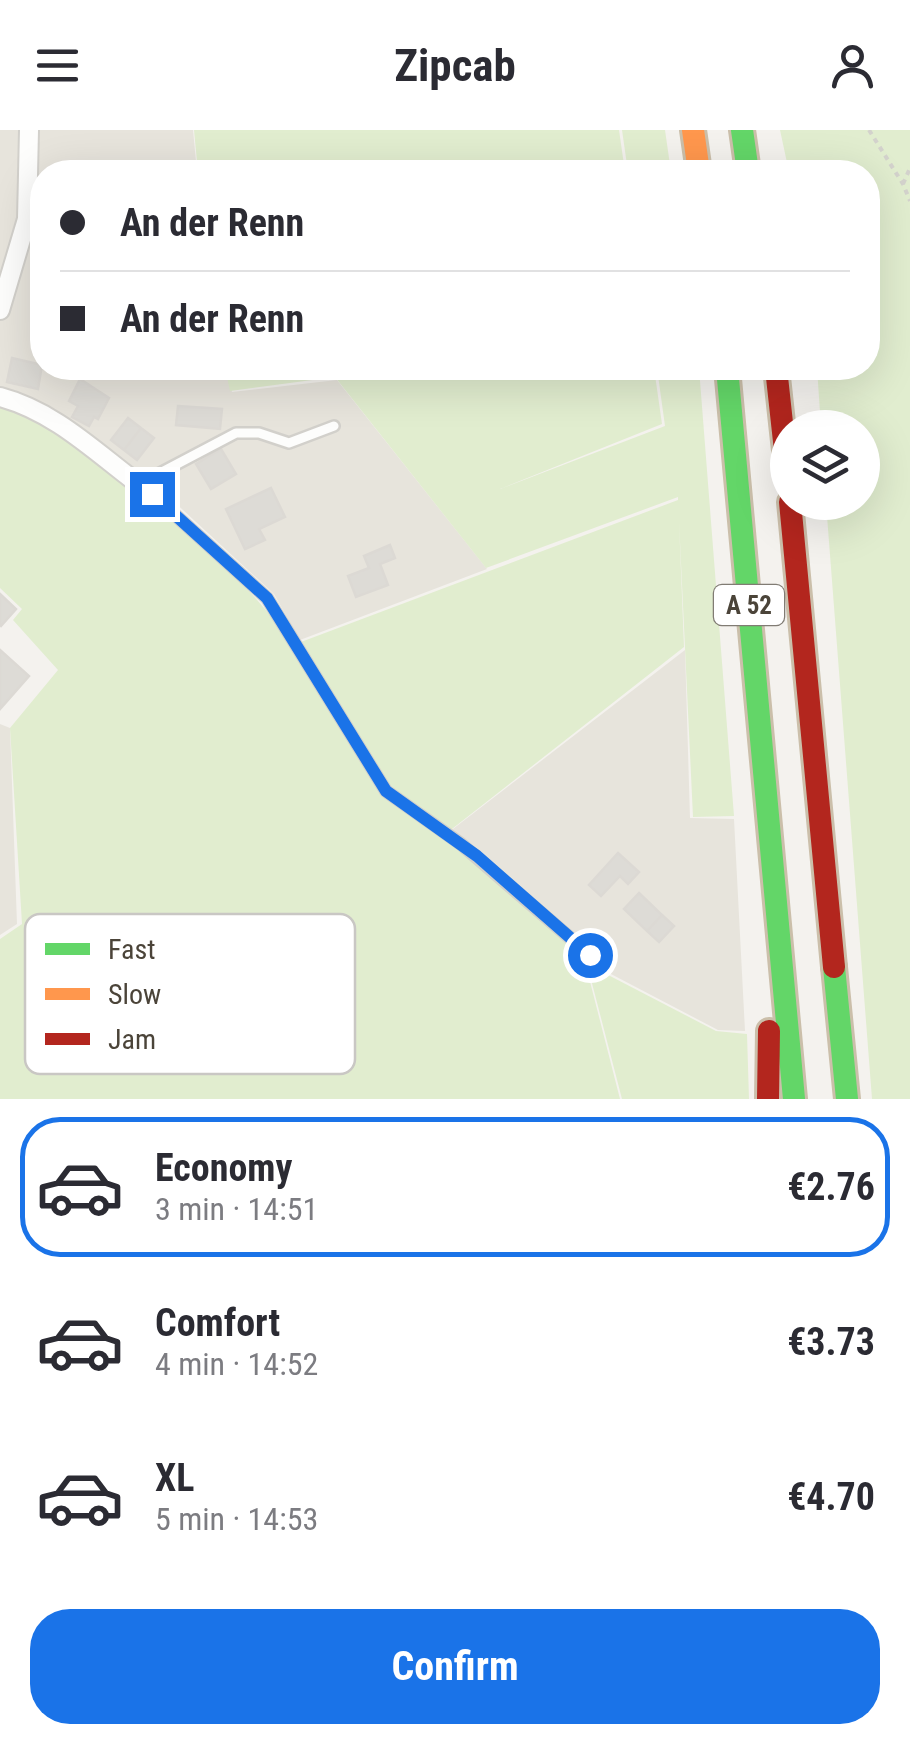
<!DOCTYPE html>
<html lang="en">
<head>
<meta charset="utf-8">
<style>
  body { margin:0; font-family:"Roboto Condensed",sans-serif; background:#f7f7f7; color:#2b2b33; height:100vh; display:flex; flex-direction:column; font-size:38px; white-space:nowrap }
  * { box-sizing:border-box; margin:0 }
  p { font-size:32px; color:#7c7c81 }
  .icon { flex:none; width:55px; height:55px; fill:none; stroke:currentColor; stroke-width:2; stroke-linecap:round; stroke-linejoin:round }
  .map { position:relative; height:969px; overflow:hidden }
  .side { display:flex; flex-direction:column; background:#fff; flex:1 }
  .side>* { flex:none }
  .top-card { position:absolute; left:30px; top:30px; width:850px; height:220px; border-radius:40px; box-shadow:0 10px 40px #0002; display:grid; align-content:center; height:220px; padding:0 30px; background:#fff }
  .fabs { position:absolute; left:770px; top:280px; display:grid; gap:20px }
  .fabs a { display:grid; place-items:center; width:110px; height:110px; border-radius:50%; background:#fff; box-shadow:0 10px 40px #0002; font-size:50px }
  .end { position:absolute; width:45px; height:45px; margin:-22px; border:12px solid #1a73e8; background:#fff; box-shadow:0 0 0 5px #fff }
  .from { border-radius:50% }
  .top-card b { display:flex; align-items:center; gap:35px; height:95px; font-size:38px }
  .top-card b+b { border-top:2px solid #e1e1e2 }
  .top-card i { width:25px; height:25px; background:#2b2b33 }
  ul { padding:18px 0 0; list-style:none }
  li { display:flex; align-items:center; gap:30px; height:140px; margin:0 20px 15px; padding:0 10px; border:5px solid transparent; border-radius:40px }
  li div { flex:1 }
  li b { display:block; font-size:38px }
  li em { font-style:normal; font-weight:700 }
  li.on { border-color:#1a73e8 }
  li>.icon { width:90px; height:90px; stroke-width:1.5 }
  .cta { display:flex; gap:20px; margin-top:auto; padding:20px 30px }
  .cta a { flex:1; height:115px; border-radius:40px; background:#1a73e8; color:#fff; font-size:40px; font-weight:700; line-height:115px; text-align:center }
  header { display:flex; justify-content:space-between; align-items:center; height:130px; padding:0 30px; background:#fff; font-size:45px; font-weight:700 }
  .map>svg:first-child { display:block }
  .residential { fill:#e7e4dc }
  .green { fill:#e1edcf }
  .building { fill:#dddbd6; stroke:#dcd9d4; stroke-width:2.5 }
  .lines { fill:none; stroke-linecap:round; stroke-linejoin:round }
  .lane-casing { stroke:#d2d0cb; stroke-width:14 }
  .street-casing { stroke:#d2d0cb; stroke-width:22 }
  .fast-casing { stroke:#cbbfaa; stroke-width:28 }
  .slow-casing { stroke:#cbbfaa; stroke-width:28 }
  .jam-casing { stroke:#cbbfaa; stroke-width:28 }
  .path { stroke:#d3d2cc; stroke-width:4; stroke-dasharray:5 5; stroke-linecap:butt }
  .lane { stroke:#fdfdfc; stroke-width:9 }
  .street { stroke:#fdfdfc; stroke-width:18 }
  .fast { stroke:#63d668; stroke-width:22 }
  .slow { stroke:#ff974d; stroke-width:22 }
  .jam { stroke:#b3261e; stroke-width:22 }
  .route { stroke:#1a73e8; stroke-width:12 }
  .labels { text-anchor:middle; stroke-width:10; stroke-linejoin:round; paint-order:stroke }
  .shield { fill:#fff; stroke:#817c74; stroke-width:2.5 }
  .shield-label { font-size:25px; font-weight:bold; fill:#4b4439 }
  .key { fill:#fff; stroke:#c9c7c4; stroke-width:2.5 }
  .key-label { font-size:28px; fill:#4b4439 }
</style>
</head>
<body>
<header><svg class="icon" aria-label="menu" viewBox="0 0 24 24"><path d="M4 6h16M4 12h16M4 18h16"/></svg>Zipcab<svg class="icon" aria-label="person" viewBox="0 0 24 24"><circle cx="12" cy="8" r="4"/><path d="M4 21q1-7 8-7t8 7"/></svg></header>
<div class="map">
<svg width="910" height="969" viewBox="0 0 910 969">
  <rect width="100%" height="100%" fill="#f4f2ee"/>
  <path class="residential" d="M0 0H193L197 42H42V238H226L232 262 337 250 487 439 300 510 274 464 157 356 53 279 0 259Z
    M685 520 690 688 734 689 745 901 718 900 588 832 593 824 496 738 449 702Z
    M0 594 10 598 17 794 0 805Z"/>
  <path class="green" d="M194 0H619L625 42H198Z
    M622 0H665L671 42H628Z
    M780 0H910V969H872L826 373 862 372V298L821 297 817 238H868V42H789Z
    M225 238H654L662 294 500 359 665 296 657 238H699L734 686 693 687 679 391 684 517 443 706C493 744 537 789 588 827L585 832 620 969H0V809L22 794 10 598 58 540 13 490 22 479 0 458V272C32 283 57 303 85 323 162 376 238 438 293 515L678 370V367L486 438 335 247 230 261Z
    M587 834 716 901 747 904 749 969H622Z"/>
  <path class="building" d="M12 228 42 235 38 259 7 252Z
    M80 249 109 268 98 289 94 287 89 296 72 287 78 276 69 271Z
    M178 276 222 279 220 299 176 295Z
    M128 288 141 298 124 320 111 310Z
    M141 298 154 308 137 330 124 320Z
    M221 319 236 344 211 359 196 334Z
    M271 358 285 387 259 399 265 410 245 419 226 379Z
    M390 415 395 428 380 434 388 455 356 467 348 446 369 438 364 426Z
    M0 464 16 479 1 496 0 495Z
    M0 520 29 546 0 579Z
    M618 723 639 742 628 754 620 746 601 766 589 755Z
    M639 763 662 785 647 801 624 779Z
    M662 785 674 796 659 812 647 801Z"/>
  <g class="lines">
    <g class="lane-casing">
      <path id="lane" d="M141 353 236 303H259L289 313 334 296
        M152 364 267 468 386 661 461 714 590 825"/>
    </g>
    <g class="street-casing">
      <path id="street" d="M0 180 27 89 29 0
        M0 267C60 283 102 329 152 364"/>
    </g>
    <g class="fast-casing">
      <path id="fast" d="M742 0 748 42
        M727 238 794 969
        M834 837 847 969"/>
    </g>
    <g class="slow-casing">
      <path id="slow" d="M693 0 699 42"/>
    </g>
    <g class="jam-casing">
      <path id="jam" d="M776 238 788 348
        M790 372 834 837
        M768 969 769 901"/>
    </g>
    <path class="path" d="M869 0 903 54 910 71
      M903 54 910 38"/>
    <use href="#lane" class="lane"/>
    <use href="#street" class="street"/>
    <use href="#fast" class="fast"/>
    <use href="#slow" class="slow"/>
    <use href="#jam" class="jam"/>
  </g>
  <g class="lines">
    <path class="route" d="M152 364 267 468 386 661 477 726 590 825"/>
  </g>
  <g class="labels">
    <rect class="shield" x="714" y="455" width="70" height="40" rx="8"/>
    <g class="shield-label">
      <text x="749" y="484">A 52</text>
    </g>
  </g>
  <rect x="25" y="784" width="330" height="160" rx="15" class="key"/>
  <rect x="45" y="813" width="45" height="12" fill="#63d668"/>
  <rect x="45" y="858" width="45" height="12" fill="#ff974d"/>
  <rect x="45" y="903" width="45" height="12" fill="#b3261e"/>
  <g class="key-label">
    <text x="108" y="829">Fast</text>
    <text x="108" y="874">Slow</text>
    <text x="108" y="919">Jam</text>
  </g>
</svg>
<div class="fabs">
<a><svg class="icon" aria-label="layers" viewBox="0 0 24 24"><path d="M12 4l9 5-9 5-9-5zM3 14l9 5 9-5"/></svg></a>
</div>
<i class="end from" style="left:590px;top:825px"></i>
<i class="end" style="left:152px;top:364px"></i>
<div class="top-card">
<b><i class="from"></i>An der Renn</b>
<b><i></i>An der Renn</b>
</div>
</div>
<section class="side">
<ul>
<li class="on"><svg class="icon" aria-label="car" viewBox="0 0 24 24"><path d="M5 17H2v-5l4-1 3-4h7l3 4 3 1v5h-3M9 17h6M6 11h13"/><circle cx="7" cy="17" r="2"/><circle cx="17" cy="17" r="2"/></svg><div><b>Economy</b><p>3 min · 14:51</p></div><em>€2.76</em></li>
<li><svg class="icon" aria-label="car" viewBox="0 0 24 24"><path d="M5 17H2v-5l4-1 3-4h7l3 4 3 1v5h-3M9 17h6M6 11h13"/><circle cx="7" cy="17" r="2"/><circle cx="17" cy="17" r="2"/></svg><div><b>Comfort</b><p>4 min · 14:52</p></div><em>€3.73</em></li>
<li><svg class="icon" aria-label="car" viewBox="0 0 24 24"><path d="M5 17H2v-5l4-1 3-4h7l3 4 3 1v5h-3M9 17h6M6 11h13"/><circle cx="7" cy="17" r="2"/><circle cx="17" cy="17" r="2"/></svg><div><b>XL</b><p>5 min · 14:53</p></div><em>€4.70</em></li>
</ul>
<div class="cta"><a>Confirm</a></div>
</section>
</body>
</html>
